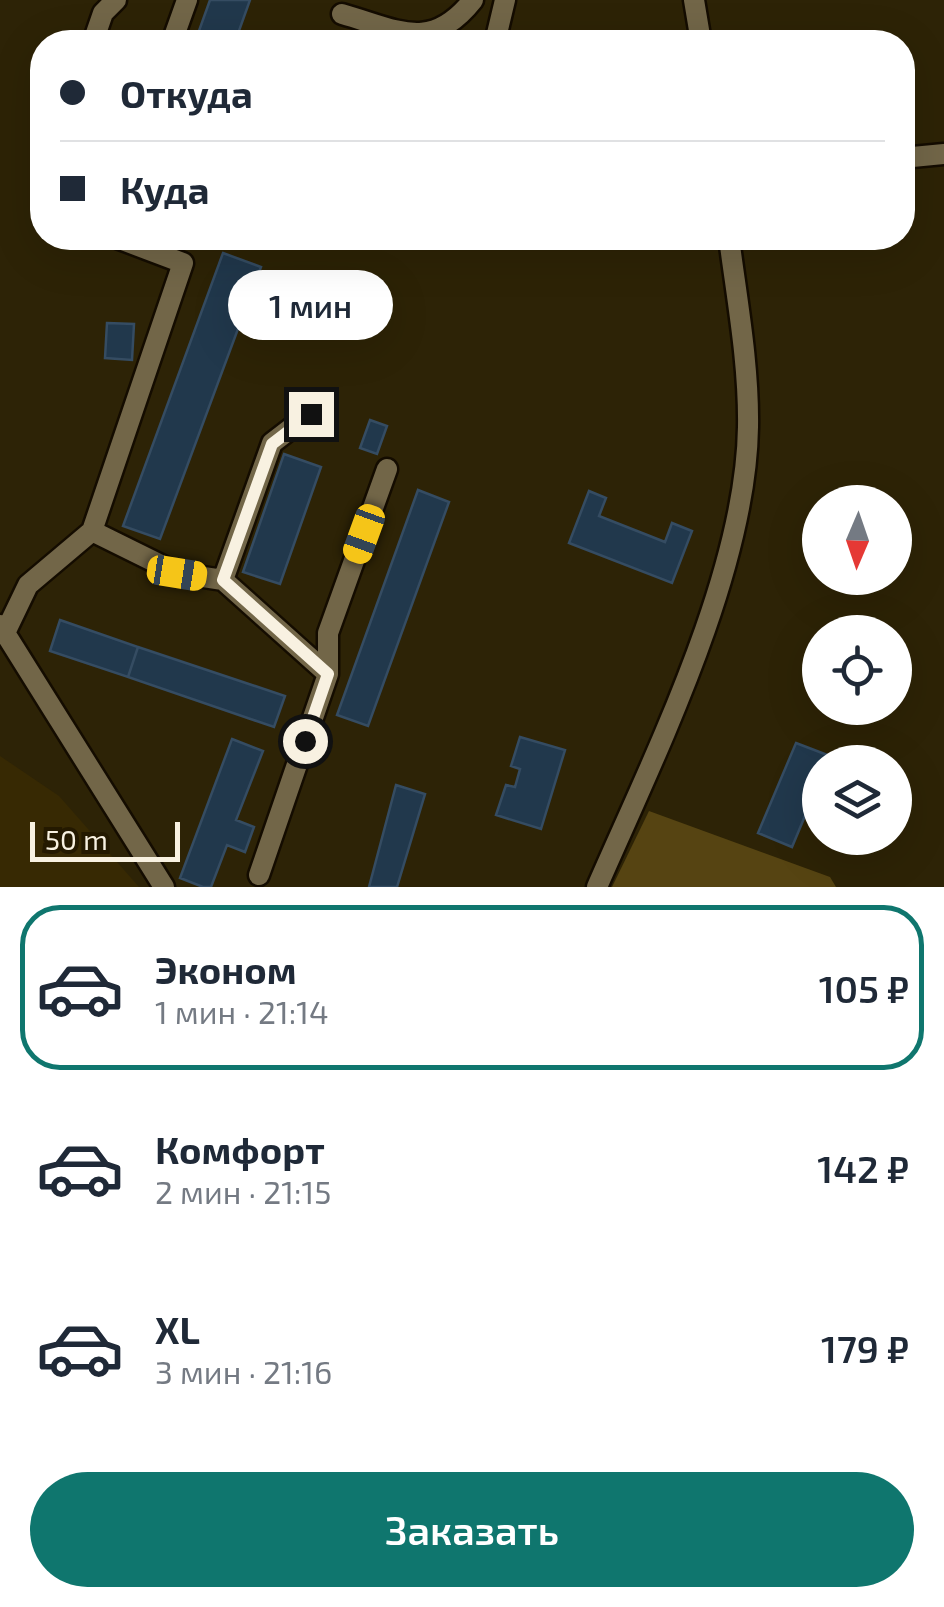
<!DOCTYPE html>
<html lang="ru">
<head>
<meta charset="utf-8">
<style>
  body { margin:0; font-family:"Exo 2",sans-serif; background:#f6f6f7; color:#1f2937; height:100vh; display:flex; flex-direction:column; font-size:38px; white-space:nowrap }
  * { box-sizing:border-box; margin:0 }
  p { font-size:32px; color:#747a83 }
  .icon { flex:none; width:55px; height:55px; fill:none; stroke:currentColor; stroke-width:2; stroke-linecap:round; stroke-linejoin:round }
  .map { position:relative; height:887px; overflow:hidden }
  .details { display:flex; flex-direction:column; background:#fff; flex:1 }
  .details>* { flex:none }
  .guide { position:absolute; left:30px; top:30px; width:885px; height:220px; border-radius:40px; box-shadow:0 10px 40px #0002; display:grid; align-content:center; height:220px; padding:0 30px; background:#fff }
  .needle { width:65px; rotate:182deg }
  .tools { position:absolute; left:802px; top:485px; display:grid; gap:20px }
  .tools a { display:grid; place-items:center; width:110px; height:110px; border-radius:50%; background:#fff; box-shadow:0 10px 40px #0002; font-size:50px }
  .scale { position:absolute; left:30px; bottom:25px; width:150px; box-sizing:border-box; padding-left:10px; border:5px solid #f8f1e1; border-top:0; font-size:28px; line-height:35px; white-space:nowrap; color:#f8f1e1; -webkit-text-stroke:8px #241900; paint-order:stroke }
  .end { position:absolute; width:45px; height:45px; margin:-22px; border:12px solid #f8f1e1; background:#111; box-shadow:0 0 0 5px #111 }
  .from { border-radius:50% }
  .bubble { position:absolute; height:70px; border-radius:35px; background:#fff; box-shadow:0 10px 40px #0002; font-size:32px; font-weight:600; line-height:70px; text-align:center }
  .car { position:absolute; width:30px; height:60px; margin:-30px -15px; border-radius:12px; box-shadow:0 0 8px 2px #0007; background:linear-gradient(#f5c518 24%,#345 0 40%,#f5c518 0 76%,#345 0 86%,#f5c518 0) }
  .guide b { display:flex; align-items:center; gap:35px; height:95px; font-size:38px }
  .guide b+b { border-top:2px solid #e0e1e3 }
  .guide i { width:25px; height:25px; background:#1f2937 }
  ul { padding:18px 0 0; list-style:none }
  li { display:flex; align-items:center; gap:30px; height:165px; margin:0 20px 15px; padding:0 10px; border:5px solid transparent; border-radius:40px }
  li div { flex:1 }
  li b { display:block; font-size:38px }
  li em { font-style:normal; font-weight:600 }
  li.current { border-color:#0f766e }
  li>.icon { width:90px; height:90px; stroke-width:1.5 }
  .button { display:flex; gap:20px; margin-top:auto; padding:20px 30px }
  .button a { flex:1; height:115px; border-radius:60px; background:#0f766e; color:#fff; font-size:40px; font-weight:600; line-height:115px; text-align:center }
  .map>svg:first-child { display:block }
  .built { fill:#372903 }
  .green { fill:#564412 }
  .building { fill:#21384c; stroke:#354c62; stroke-width:2.5 }
  .lines { fill:none; stroke-linecap:round; stroke-linejoin:round }
  .minor-casing { stroke:#140c00; stroke-width:25 }
  .minor { stroke:#726648; stroke-width:20 }
  .route { stroke:#f8f1e1; stroke-width:12 }
</style>
</head>
<body>
<div class="map">
<svg width="944" height="887" viewBox="0 0 944 887">
  <rect width="100%" height="100%" fill="#2d2306"/>
  <path class="built" d="M0 756 59 796 139 887H0Z"/>
  <path class="green" d="M649 811 830 877 836 887H612Z"/>
  <path class="building" d="M210 0H250L235 42H195Z
    M223 253 261 267 160 539 123 526Z
    M107 323 134 324 132 360 105 358Z
    M370 420 387 426 377 454 360 448Z
    M284 454 321 467 280 584 243 572Z
    M418 490 449 502 368 726 337 715Z
    M589 491 606 498 599 516 665 542 672 523 692 531 672 583 569 543Z
    M60 620 138 647 128 677 50 651Z
    M138 647 285 696 274 727 128 677Z
    M520 737 565 750 541 829 496 815 506 785 515 787 520 769 511 766Z
    M232 739 263 751 236 820 254 827 245 852 227 845 211 887H203L180 878Z
    M796 743 830 756 827 762H820V780L792 847 758 833Z
    M396 785 425 794 397 887H369Z"/>
  <g class="lines">
    <g class="minor-casing">
      <path id="minor" d="M694 0 701 42
        M342 14C398 30 431 53 473 0
        M93 42 103 13 116 0
        M172 42 187 0
        M495 42 505 0
        M902 158 944 154
        M311 413 272 443 223 580 328 674
        M92 531 177 573 223 580
        M0 625 164 887
        M5 633 28 585 92 531 183 263 117 238
        M259 875 328 674V633L387 469
        M597 887C655 754 746 572 748 427 749 364 737 300 729 238"/>
    </g>
    <use href="#minor" class="minor"/>
  </g>
  <g class="lines">
    <path class="route" d="M305 741 328 674 223 580 272 444 311 414"/>
  </g>
</svg>
<div class="tools">
<a><svg class="needle" viewBox="-14 -14 28 28"><path d="M0-13l5 13h-10z" fill="#e53935"/><path d="M0 13l5-13h-10z" fill="#747a83"/></svg></a>
<a><svg class="icon" aria-label="locate" viewBox="0 0 24 24"><circle cx="12" cy="12" r="6"/><path d="M12 2v4M12 18v4M2 12h4M18 12h4"/></svg></a>
<a><svg class="icon" aria-label="layers" viewBox="0 0 24 24"><path d="M12 4l9 5-9 5-9-5zM3 14l9 5 9-5"/></svg></a>
</div>
<div class="scale">50 m</div>
<i class="end from" style="left:305px;top:741px"></i>
<i class="end" style="left:311px;top:414px"></i>
<div class="bubble" style="left:228px;top:270px;width:165px">1 мин</div>
<i class="car" style="left:364px;top:534px;rotate:200deg"></i>
<i class="car" style="left:177px;top:573px;rotate:99deg"></i>
<div class="guide">
<b><i class="from"></i>Откуда</b>
<b><i></i>Куда</b>
</div>
</div>
<section class="details">
<ul>
<li class="current"><svg class="icon" aria-label="car" viewBox="0 0 24 24"><path d="M5 17H2v-5l4-1 3-4h7l3 4 3 1v5h-3M9 17h6M6 11h13"/><circle cx="7" cy="17" r="2"/><circle cx="17" cy="17" r="2"/></svg><div><b>Эконом</b><p>1 мин · 21:14</p></div><em>105 ₽</em></li>
<li><svg class="icon" aria-label="car" viewBox="0 0 24 24"><path d="M5 17H2v-5l4-1 3-4h7l3 4 3 1v5h-3M9 17h6M6 11h13"/><circle cx="7" cy="17" r="2"/><circle cx="17" cy="17" r="2"/></svg><div><b>Комфорт</b><p>2 мин · 21:15</p></div><em>142 ₽</em></li>
<li><svg class="icon" aria-label="car" viewBox="0 0 24 24"><path d="M5 17H2v-5l4-1 3-4h7l3 4 3 1v5h-3M9 17h6M6 11h13"/><circle cx="7" cy="17" r="2"/><circle cx="17" cy="17" r="2"/></svg><div><b>XL</b><p>3 мин · 21:16</p></div><em>179 ₽</em></li>
</ul>
<div class="button"><a>Заказать</a></div>
</section>
</body>
</html>
